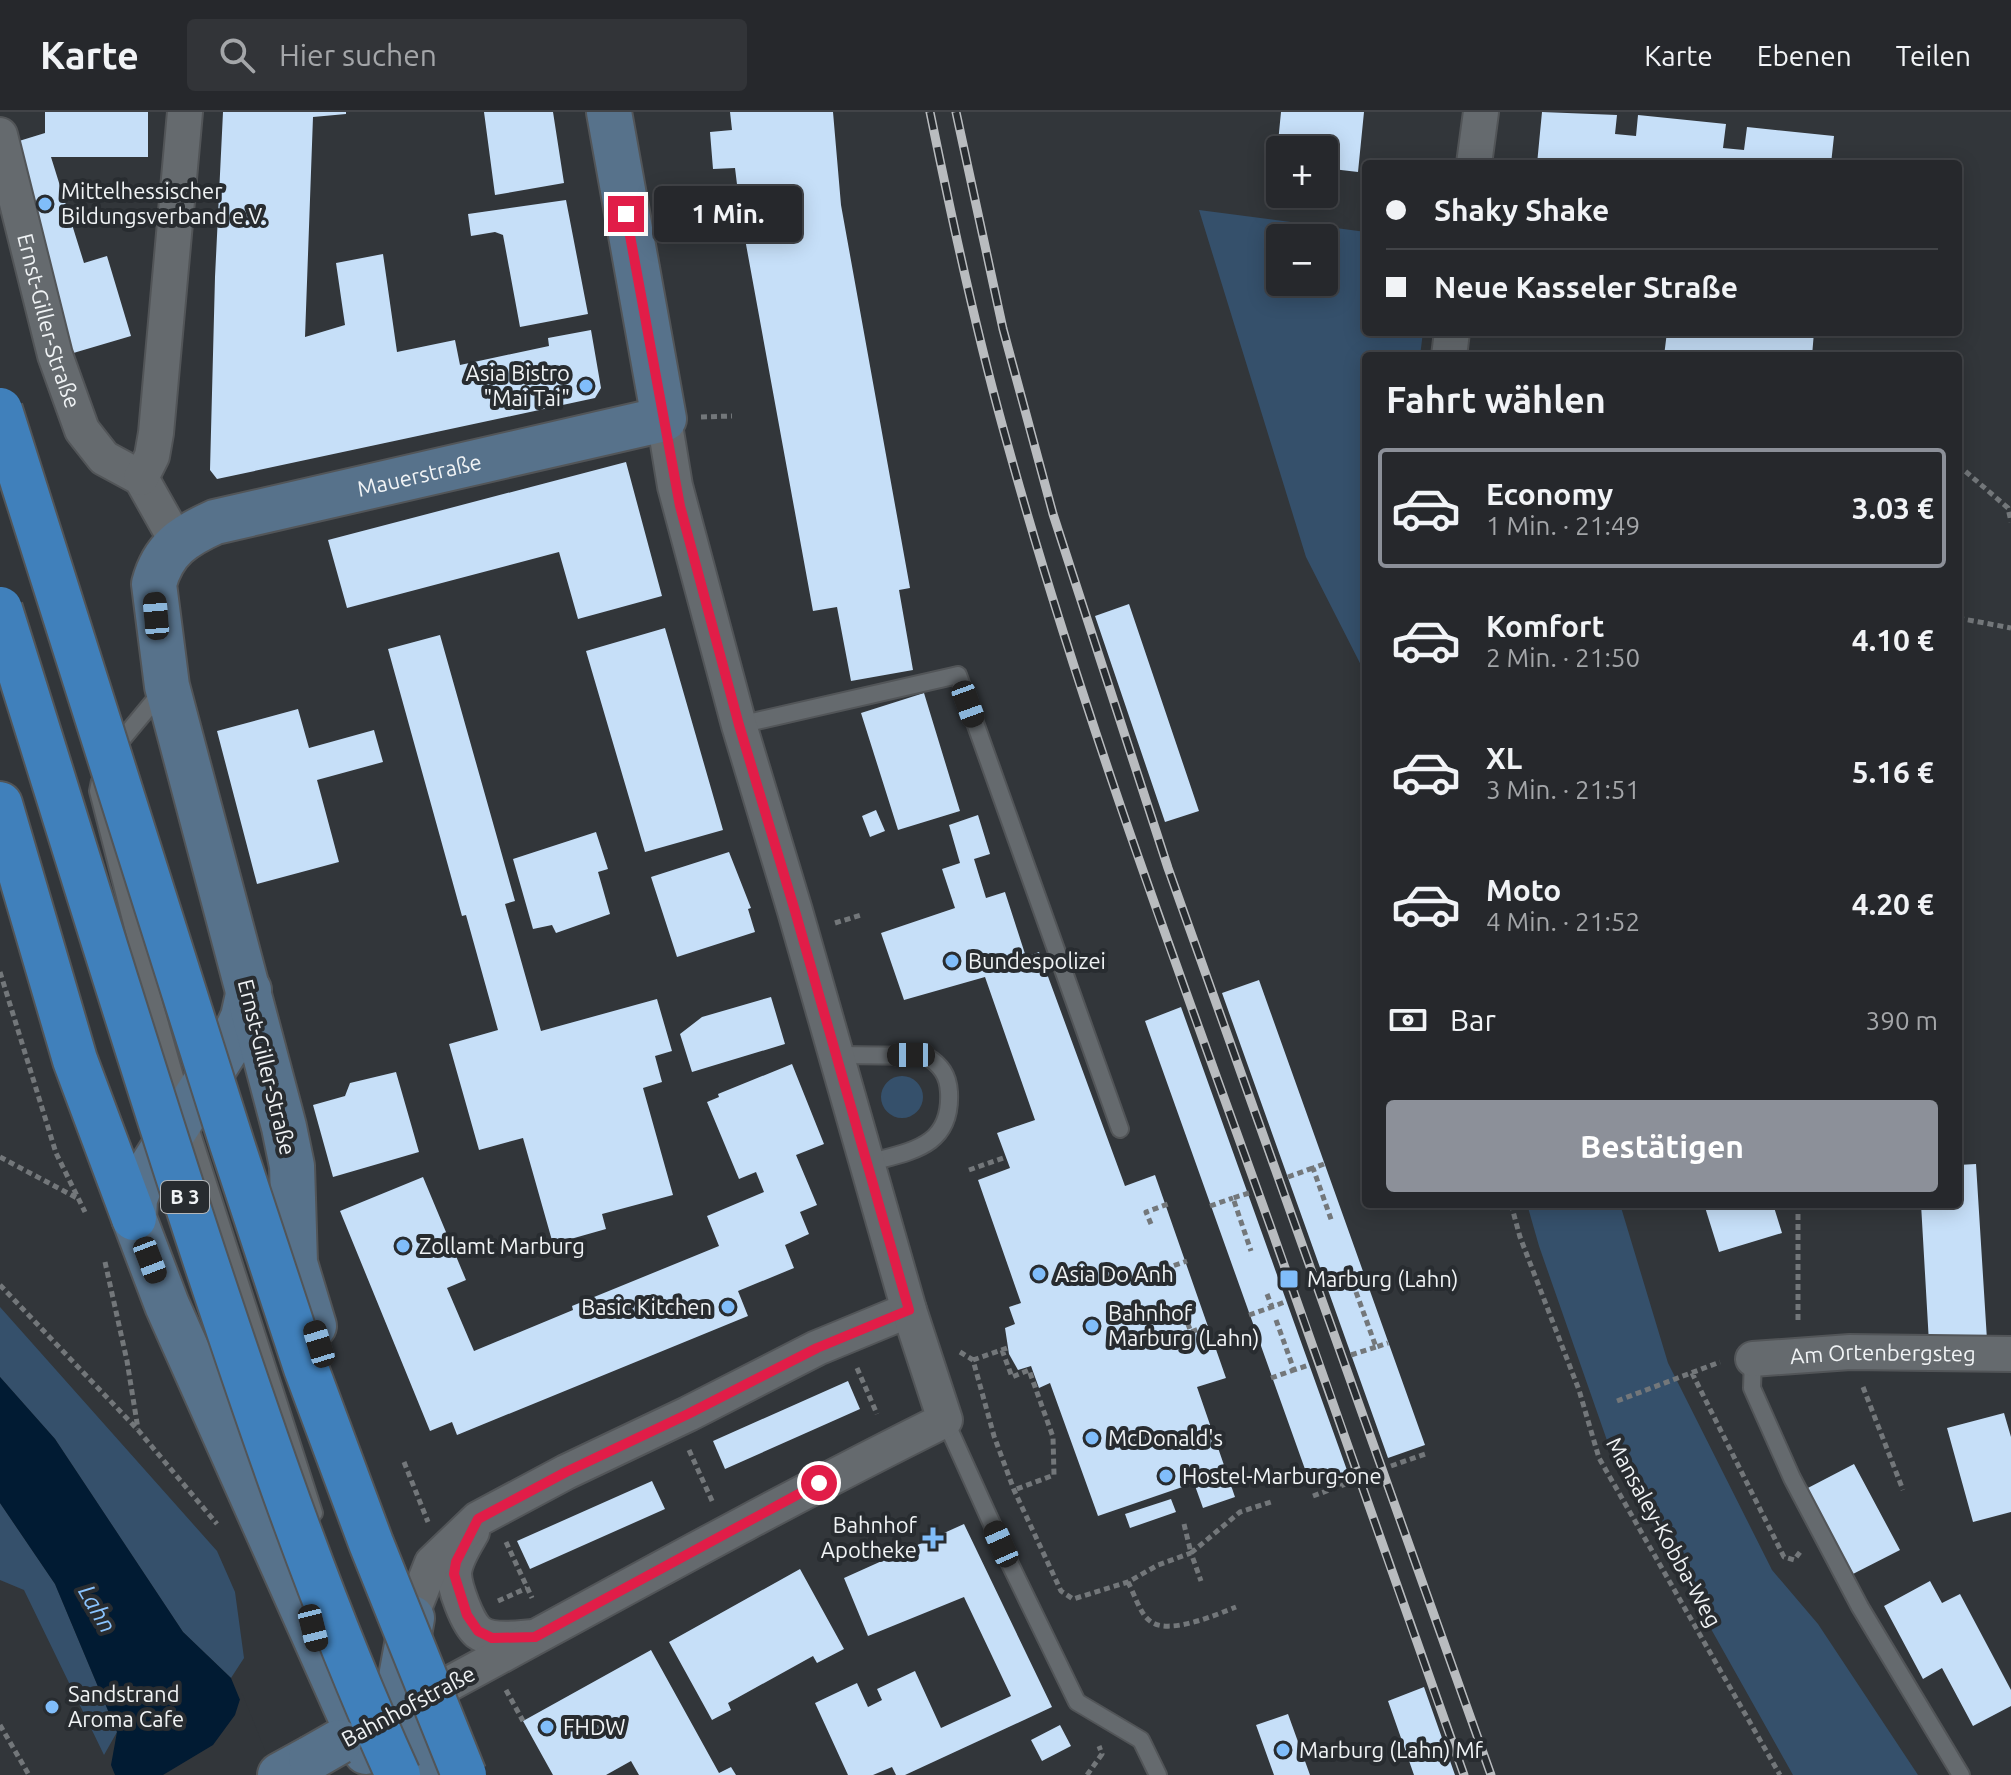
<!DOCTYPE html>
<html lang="de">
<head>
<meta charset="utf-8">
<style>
  body { margin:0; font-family:Ubuntu,sans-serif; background:#323438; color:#f1f3f6; height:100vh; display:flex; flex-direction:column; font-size:30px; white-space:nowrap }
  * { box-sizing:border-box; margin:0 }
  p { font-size:26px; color:#a4a6a9 }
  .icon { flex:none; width:44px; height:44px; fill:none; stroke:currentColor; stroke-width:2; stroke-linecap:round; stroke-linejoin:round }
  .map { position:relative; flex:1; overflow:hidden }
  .details { position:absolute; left:1362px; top:240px; width:600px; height:856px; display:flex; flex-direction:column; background:#26282c; border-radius:8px; box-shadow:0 4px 20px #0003,0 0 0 2px #424448 }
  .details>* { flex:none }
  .hud { position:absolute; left:1362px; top:48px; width:600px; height:176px; border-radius:8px; box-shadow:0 4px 20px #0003,0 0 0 2px #424448; display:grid; align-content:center; height:176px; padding:0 24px; background:#26282c }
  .controls { position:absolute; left:1266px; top:24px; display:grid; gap:16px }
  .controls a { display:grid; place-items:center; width:72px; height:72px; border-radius:8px; background:#26282c; box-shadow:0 4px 20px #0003,0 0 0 2px #424448; font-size:40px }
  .end { position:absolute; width:36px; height:36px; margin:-18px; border:10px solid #e11d48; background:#fff; box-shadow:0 0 0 4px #fff }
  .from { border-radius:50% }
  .bubble { position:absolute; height:56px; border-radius:8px; background:#26282c; box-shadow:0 4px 20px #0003,0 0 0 2px #424448; font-size:26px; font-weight:700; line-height:56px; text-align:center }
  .car { position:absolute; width:24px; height:48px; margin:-24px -12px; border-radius:10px; box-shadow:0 0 6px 2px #0007; background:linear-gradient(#222 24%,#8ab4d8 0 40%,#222 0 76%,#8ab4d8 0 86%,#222 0) }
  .hud b { display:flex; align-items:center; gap:28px; height:76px; font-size:30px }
  .hud b+b { border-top:2px solid #424448 }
  .hud i { width:20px; height:20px; background:#f1f3f6 }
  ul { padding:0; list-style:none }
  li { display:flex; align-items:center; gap:24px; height:120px; margin:0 16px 12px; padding:0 8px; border:4px solid transparent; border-radius:8px }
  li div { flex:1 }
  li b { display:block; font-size:30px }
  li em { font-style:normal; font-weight:700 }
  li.on { border-color:#8c9099 }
  li>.icon { width:72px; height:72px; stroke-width:1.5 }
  h2 { padding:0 24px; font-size:36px; line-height:96px }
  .pay { display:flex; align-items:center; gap:20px; height:88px; padding:0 24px; font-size:30px }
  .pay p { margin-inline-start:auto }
  .primary-button { display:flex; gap:16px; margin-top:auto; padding:16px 24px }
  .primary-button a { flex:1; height:92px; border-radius:8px; background:#8c9099; color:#fff; font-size:32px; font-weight:700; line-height:92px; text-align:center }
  header { display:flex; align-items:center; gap:48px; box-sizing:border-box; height:112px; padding:0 40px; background:#26282c; border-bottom:2px solid #424448 }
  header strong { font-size:38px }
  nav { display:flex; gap:44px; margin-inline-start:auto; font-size:28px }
  .search { width:560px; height:72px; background:#323438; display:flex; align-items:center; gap:20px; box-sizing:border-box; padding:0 28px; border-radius:8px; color:#a4a6a9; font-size:30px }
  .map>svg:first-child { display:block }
  .green { fill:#35506b; fill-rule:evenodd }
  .water { fill:#011b33 }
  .pier { fill:#32363a }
  .building { fill:#c6dff8 }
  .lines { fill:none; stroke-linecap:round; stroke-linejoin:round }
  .service-casing { stroke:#525558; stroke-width:20 }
  .minor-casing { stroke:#525558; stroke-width:38 }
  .secondary-casing { stroke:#525558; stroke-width:48 }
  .trunk-casing { stroke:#525558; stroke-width:48 }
  .path { stroke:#73777a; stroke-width:5; stroke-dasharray:6 4; stroke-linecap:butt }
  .service { stroke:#656a6e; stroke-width:16 }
  .minor { stroke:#656a6e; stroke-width:34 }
  .secondary { stroke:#57728b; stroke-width:44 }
  .trunk { stroke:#4080bb; stroke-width:44 }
  .rail-casing { stroke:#b9bcbf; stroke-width:9 }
  .rail { stroke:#282c30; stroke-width:6; stroke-dasharray:18; stroke-linecap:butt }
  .secondary-bridge-casing { stroke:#525558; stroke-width:48; stroke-linecap:butt }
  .trunk-bridge-casing { stroke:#525558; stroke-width:48; stroke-linecap:butt }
  .secondary-bridge { stroke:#57728b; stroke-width:44 }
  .trunk-bridge { stroke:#4080bb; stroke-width:44 }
  .route { stroke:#e11d48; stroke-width:10 }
  .poi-dot { fill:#80bdfa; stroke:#282c30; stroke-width:3 }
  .labels { text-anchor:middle; stroke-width:8; stroke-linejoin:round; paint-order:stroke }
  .shield { fill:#282c30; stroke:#b4b7ba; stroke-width:2 }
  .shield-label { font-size:20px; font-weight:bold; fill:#f0f3f5 }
  .poi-label { font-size:22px; fill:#f0f3f5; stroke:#282c30; text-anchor:start }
  .street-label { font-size:22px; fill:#f0f3f5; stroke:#282c30 }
  .water-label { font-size:24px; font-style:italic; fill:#8ac4ff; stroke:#282c30 }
</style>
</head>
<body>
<header>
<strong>Karte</strong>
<div class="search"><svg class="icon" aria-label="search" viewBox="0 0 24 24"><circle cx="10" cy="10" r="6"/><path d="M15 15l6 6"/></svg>Hier suchen</div>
<nav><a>Karte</a><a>Ebenen</a><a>Teilen</a></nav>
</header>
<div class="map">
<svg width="2011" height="1663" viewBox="0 0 2011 1663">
  <rect width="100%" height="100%" fill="#32363a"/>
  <path class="green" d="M1199 98 1366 120V220H1423L1420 244H1366V563L1306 445ZM1280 126H1324V170H1280Z
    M881 985a21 21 0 1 1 42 0a21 21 0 1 1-42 0Z
    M1527 1092H1620L1668 1251 1772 1458 1818 1512 1918 1663H1793L1610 1337 1539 1134Z
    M0 1195 217 1439 235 1480 244 1546 231 1566 183 1520 55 1327 0 1265Z
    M0 1391 55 1472 117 1620 104 1643 24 1478 0 1468Z"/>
  <path class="water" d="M0 1265 55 1327 183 1520 231 1566 271 1663H115L111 1653 117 1620 55 1472 0 1391Z"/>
  <path class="pier" d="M242 1581 275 1663H163L213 1633 235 1603Z"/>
  <path class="building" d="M45 0H148V45H51L84 151 107 144 131 224 70 242 6 33 45 21Z
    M223 0H346V2L313 5 305 225 345 213 336 151 383 142 397 240 455 228 460 253 549 234 548 226 591 218 601 276 595 286 217 367 210 358 215 165Z
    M484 0H553L564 71 495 83Z
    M730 0H833L841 93 910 476 899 478 913 558 851 569 837 495 813 499 741 105 735 56 713 57 710 20 732 18Z
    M1281 0H1364L1358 60 1324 56V38H1280V52L1276 51Z
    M1542 0 1617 3 1615 22 1636 24 1638 3 1726 12 1723 36 1744 38 1747 15 1834 24 1831 52H1537Z
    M566 88 588 202 520 215 503 123 495 120 471 124 468 102Z
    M1667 220H1814L1812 244H1664Z
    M626 350 662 484 578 507 559 440 347 496 328 428Z
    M1129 492 1199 699 1165 710 1095 504Z
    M665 516 723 718 645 740 586 539Z
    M440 523 515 789 505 792 541 919 657 887 672 939 655 944 662 970 643 976 673 1083 602 1102 606 1117 553 1132 523 1026 479 1038 449 932 498 918 466 803 462 804 388 537Z
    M924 581 960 699 898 718 861 601Z
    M298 597 309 636 374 618 383 650 317 668 339 750 257 772 217 619Z
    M876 698 885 719 870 725 862 704Z
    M978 703 990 742 974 747 986 786 1005 780 1026 845 1039 840 1125 1074 1155 1063 1226 1266 1197 1275 1235 1385 1203 1396 1194 1371 1098 1404 1050 1271 1039 1276 1031 1254 1018 1258 1009 1242 1005 1216 1015 1212 1009 1195 1021 1191 978 1068 1010 1056 997 1021 1035 1008 985 865 904 888 881 821 955 796 942 757 960 751 949 713Z
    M596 720 608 757 598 760 610 802 556 821 552 813 533 817 513 747Z
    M729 740 751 796 748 797 755 820 677 845 651 765Z
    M1259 868 1425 1333 1388 1346 1222 881Z
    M771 885 785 932 692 960 680 922 702 905Z
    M1181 895 1348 1361 1311 1374 1145 909Z
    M792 952 824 1032 796 1043 817 1093 800 1100 809 1122 785 1133 794 1156 738 1179 748 1204 457 1323 452 1310 430 1319 340 1099 423 1065 466 1168 447 1176 474 1239 573 1198 572 1194 719 1134 707 1104 764 1080 756 1060 739 1067 707 990 719 985 718 982Z
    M396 960 419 1040 333 1065 313 993 345 984 350 971Z
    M1976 1052 1987 1228 1929 1231 1921 1092H1958V1053Z
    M1704 1092H1773L1782 1121 1719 1140Z
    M848 1269 860 1297 725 1357 713 1329Z
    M2004 1301 2011 1325V1400L1973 1410 1947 1316Z
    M1854 1352 1900 1438 1849 1464 1804 1378Z
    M652 1369 665 1397 530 1457 517 1429Z
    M1171 1387 1176 1400 1130 1416 1125 1402Z
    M964 1412 1052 1595 905 1663H896L892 1655 873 1663H848L815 1591 857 1571 868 1595 882 1588 877 1577 915 1559 941 1616 1011 1584 964 1485 868 1524 844 1466Z
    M800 1457 844 1537 817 1551 813 1544 728 1591 731 1598 712 1608 669 1530Z
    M1930 1469 1942 1491 1960 1482 2011 1578V1594L1973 1614 1942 1556 1923 1567 1884 1494Z
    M651 1538 719 1661 731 1655 736 1663H639L631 1649 606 1663H553L523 1609Z
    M1424 1575 1455 1663H1414L1388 1589Z
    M1288 1602 1310 1663H1274L1256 1613Z
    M1060 1613 1071 1634 1042 1649 1031 1628Z"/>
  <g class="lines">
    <g class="service-casing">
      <path id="service" d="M739 613 958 563 1120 1017
        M114 637 163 578
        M100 669 98 679 137 831 185 1000 314 1401
        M837 943 926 944C941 953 948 963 949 980 952 1035 911 1039 868 1051
        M1753 1247 1752 1276 1792 1366 1860 1495 1961 1663
        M945 1308 1010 1452 1077 1590 1141 1628 1158 1663"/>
    </g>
    <g class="minor-casing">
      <g id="minor">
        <path id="s1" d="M0 23 55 243 82 318 104 346 141 366 177 430"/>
        <path d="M1474 52 1481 0"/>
        <path d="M1449 244 1452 220"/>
        <path d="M141 366 152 344 156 321 185 0"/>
        <path id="s2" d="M1753 1247 1850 1240 2011 1242"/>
        <path d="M472 1420C465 1432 455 1447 454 1461 454 1474 467 1511 478 1520 492 1531 518 1526 534 1525"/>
        <path d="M413 1499 432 1451 478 1407 566 1360 688 1302 817 1236 909 1198"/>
        <path d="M410 1593C588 1497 764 1398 945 1308L909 1198 795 799 739 613 675 374 664 307"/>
      </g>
    </g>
    <g class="secondary-casing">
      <g id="secondary">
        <path d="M249 878 243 905 234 925 141 1071 135 1087 134 1106 167 1193 366 1640"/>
        <path id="s3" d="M314 1214 295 1151 292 1054 284 1015 167 574 154 472C163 437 184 424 215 410L664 307 609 0"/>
        <path d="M412 1506 399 1576 403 1597 434 1663"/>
        <path d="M280 1663 311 1646"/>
      </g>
    </g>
    <g class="trunk-casing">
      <path id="trunk" d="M0 692 75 948 134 1106"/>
    </g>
    <path class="path" d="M701 305 732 304
      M1958 353 2008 396 2011 410
      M1958 506 2011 516
      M835 811 861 803
      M0 860 56 1041 85 1100
      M0 1045 77 1086
      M1324 1052 1313 1056 1332 1110
      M969 1058 1006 1045
      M1288 1065 1313 1056
      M1249 1081 1233 1086 1251 1139
      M1511 1092 1520 1125 1579 1278 1599 1346 1780 1663
      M1798 1092V1211
      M1210 1094 1233 1086
      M1151 1112 1146 1100 1168 1092
      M105 1150 127 1249 138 1317
      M1348 1154 1352 1166 1364 1161
      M1155 1160 1187 1149
      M0 1173 138 1318 217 1412
      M1327 1174 1352 1166
      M1356 1180 1376 1235 1388 1231
      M1267 1182 1272 1195 1287 1189
      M1184 1202 1191 1220 1209 1213
      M1249 1203 1272 1195
      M1276 1208 1294 1258 1309 1253
      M1002 1238 1012 1265 1029 1258 1053 1325 1054 1363 1014 1378
      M960 1240 973 1248 994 1324 1014 1378 1061 1479 1073 1487 1128 1470 1158 1453 1191 1441 1201 1469
      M1351 1243 1376 1235
      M973 1248 1007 1236
      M857 1256 877 1302
      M1692 1261 1784 1445 1794 1448 1800 1440
      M1271 1266 1294 1258
      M1863 1275 1903 1378
      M1617 1289 1720 1250
      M689 1338 713 1391
      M404 1350 428 1410
      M1391 1354 1428 1341
      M1338 1362 1342 1374
      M1313 1384 1351 1370
      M1184 1412 1191 1441 1240 1400 1271 1390
      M506 1430 532 1486
      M1128 1470C1134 1481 1140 1502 1150 1509 1168 1524 1218 1502 1236 1495
      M498 1489 527 1476
      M506 1578 523 1609
      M0 1613 29 1663
      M1087 1663 1102 1642 1099 1634"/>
    <use href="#service" class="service"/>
    <use href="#minor" class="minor"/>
    <use href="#secondary" class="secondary"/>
    <use href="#trunk" class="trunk"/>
    <g class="rail-casing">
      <path id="rail" d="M930 0C953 112 977 224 1008 334 1081 599 1178 857 1271 1116 1336 1298 1399 1481 1464 1663
        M956 0 1003 217 1053 402 1168 756 1491 1663"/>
    </g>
    <use href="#rail" class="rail"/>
    <g class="secondary-bridge-casing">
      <path id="secondary-bridge" d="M311 1646 339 1630"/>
    </g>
    <g class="trunk-bridge-casing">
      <path id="trunk-bridge" d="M0 298 232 1032 306 1256 371 1431 464 1663
        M0 497C69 716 135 935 207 1153 264 1325 323 1498 398 1663"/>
    </g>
    <use href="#secondary-bridge" class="secondary-bridge"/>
    <use href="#trunk-bridge" class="trunk-bridge"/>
  </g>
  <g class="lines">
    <path class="route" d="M626 102 680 394 739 613 795 799 909 1198 817 1236 688 1302 566 1360 478 1407 456 1450 454 1462 467 1503 478 1519 492 1526 535 1525 819 1371"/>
  </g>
  <g class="poi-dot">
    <circle cx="45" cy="92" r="8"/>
    <circle cx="586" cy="274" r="8"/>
    <circle cx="952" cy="849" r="8"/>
    <circle cx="403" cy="1134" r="8"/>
    <circle cx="1039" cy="1162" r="8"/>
    <rect x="1279" y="1157" width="20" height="20" rx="4"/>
    <circle cx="728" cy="1195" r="8"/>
    <circle cx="1092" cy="1214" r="8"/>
    <circle cx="1092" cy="1326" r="8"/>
    <circle cx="1166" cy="1364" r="8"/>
    <path d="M929 1414h8v8h8v8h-8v8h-8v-8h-8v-8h8z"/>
    <circle cx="52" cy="1595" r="8"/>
    <circle cx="547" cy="1615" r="8"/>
    <circle cx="1283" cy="1638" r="8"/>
  </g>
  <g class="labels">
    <rect class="shield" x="161" y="1069" width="48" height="32" rx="6"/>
    <g class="shield-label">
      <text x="185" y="1092">B 3</text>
    </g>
    <g class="poi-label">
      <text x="61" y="87">Mittelhessischer<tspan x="61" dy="25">Bildungsverband e.V.</tspan></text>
      <text x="570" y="269" text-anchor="end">Asia Bistro<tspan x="570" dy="25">"Mai Tai"</tspan></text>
      <text x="968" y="857">Bundespolizei</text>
      <text x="419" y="1142">Zollamt Marburg</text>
      <text x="1055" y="1170">Asia Do Anh</text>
      <text x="1307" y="1175">Marburg (Lahn)</text>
      <text x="712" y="1203" text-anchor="end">Basic Kitchen</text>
      <text x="1108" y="1209">Bahnhof<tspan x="1108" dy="25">Marburg (Lahn)</tspan></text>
      <text x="1108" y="1334">McDonald's</text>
      <text x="1182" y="1372">Hostel-Marburg-one</text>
      <text x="917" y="1421" text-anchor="end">Bahnhof<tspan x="917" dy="25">Apotheke</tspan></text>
      <text x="68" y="1590">Sandstrand<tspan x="68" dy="25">Aroma Cafe</tspan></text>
      <text x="563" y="1623">FHDW</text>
      <text x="1299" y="1646">Marburg (Lahn) Mf</text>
    </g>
    <g class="street-label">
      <text dy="8" stroke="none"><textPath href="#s1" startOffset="192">Ernst-Giller-Straße</textPath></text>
      <text dy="8" stroke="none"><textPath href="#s3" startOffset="1062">Mauerstraße</textPath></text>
      <text transform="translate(267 955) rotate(76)" y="8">Ernst-Giller-Straße</text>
      <text dy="8" stroke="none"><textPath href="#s2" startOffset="130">Am Ortenbergsteg</textPath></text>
      <text transform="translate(1664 1420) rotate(61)" y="8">Mansaley-Kobba-Weg</text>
      <text transform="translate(408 1594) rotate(-28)" y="8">Bahnhofstraße</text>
    </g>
    <g class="water-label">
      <text transform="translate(97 1497) rotate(60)" y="8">Lahn</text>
    </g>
  </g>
</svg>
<div class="controls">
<a>+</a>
<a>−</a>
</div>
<i class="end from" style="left:819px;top:1371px"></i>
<i class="end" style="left:626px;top:102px"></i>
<div class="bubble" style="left:654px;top:74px;width:148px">1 Min.</div>
<i class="car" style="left:156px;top:504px;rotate:355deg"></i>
<i class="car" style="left:968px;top:592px;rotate:160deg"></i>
<i class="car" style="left:911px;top:943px;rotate:270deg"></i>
<i class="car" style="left:150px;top:1148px;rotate:159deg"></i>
<i class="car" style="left:319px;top:1232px;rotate:343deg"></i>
<i class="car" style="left:1001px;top:1432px;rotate:336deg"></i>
<i class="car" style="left:313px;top:1516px;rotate:166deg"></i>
<div class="hud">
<b><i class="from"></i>Shaky Shake</b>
<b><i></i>Neue Kasseler Straße</b>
</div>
<section class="details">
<h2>Fahrt wählen</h2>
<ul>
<li class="on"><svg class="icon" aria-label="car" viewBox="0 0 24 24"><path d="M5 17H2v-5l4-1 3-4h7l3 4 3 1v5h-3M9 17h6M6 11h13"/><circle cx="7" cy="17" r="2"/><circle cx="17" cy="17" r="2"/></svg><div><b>Economy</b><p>1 Min. · 21:49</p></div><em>3.03 €</em></li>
<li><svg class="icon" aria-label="car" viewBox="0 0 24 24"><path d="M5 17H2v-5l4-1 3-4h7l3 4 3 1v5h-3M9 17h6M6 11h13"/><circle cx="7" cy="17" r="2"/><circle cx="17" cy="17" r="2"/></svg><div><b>Komfort</b><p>2 Min. · 21:50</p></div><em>4.10 €</em></li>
<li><svg class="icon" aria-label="car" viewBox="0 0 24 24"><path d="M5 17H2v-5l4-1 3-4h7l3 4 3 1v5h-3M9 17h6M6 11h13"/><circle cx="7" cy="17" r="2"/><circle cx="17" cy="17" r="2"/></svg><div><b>XL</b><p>3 Min. · 21:51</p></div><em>5.16 €</em></li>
<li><svg class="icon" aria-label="car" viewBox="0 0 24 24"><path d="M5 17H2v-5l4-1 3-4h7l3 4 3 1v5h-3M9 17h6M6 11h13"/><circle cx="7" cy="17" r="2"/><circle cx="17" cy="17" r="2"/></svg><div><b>Moto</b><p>4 Min. · 21:52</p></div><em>4.20 €</em></li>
</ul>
<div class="pay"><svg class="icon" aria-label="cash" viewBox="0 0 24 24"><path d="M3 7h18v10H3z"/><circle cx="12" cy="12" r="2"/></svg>Bar<p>390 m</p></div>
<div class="primary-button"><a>Bestätigen</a></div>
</section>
</div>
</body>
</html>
